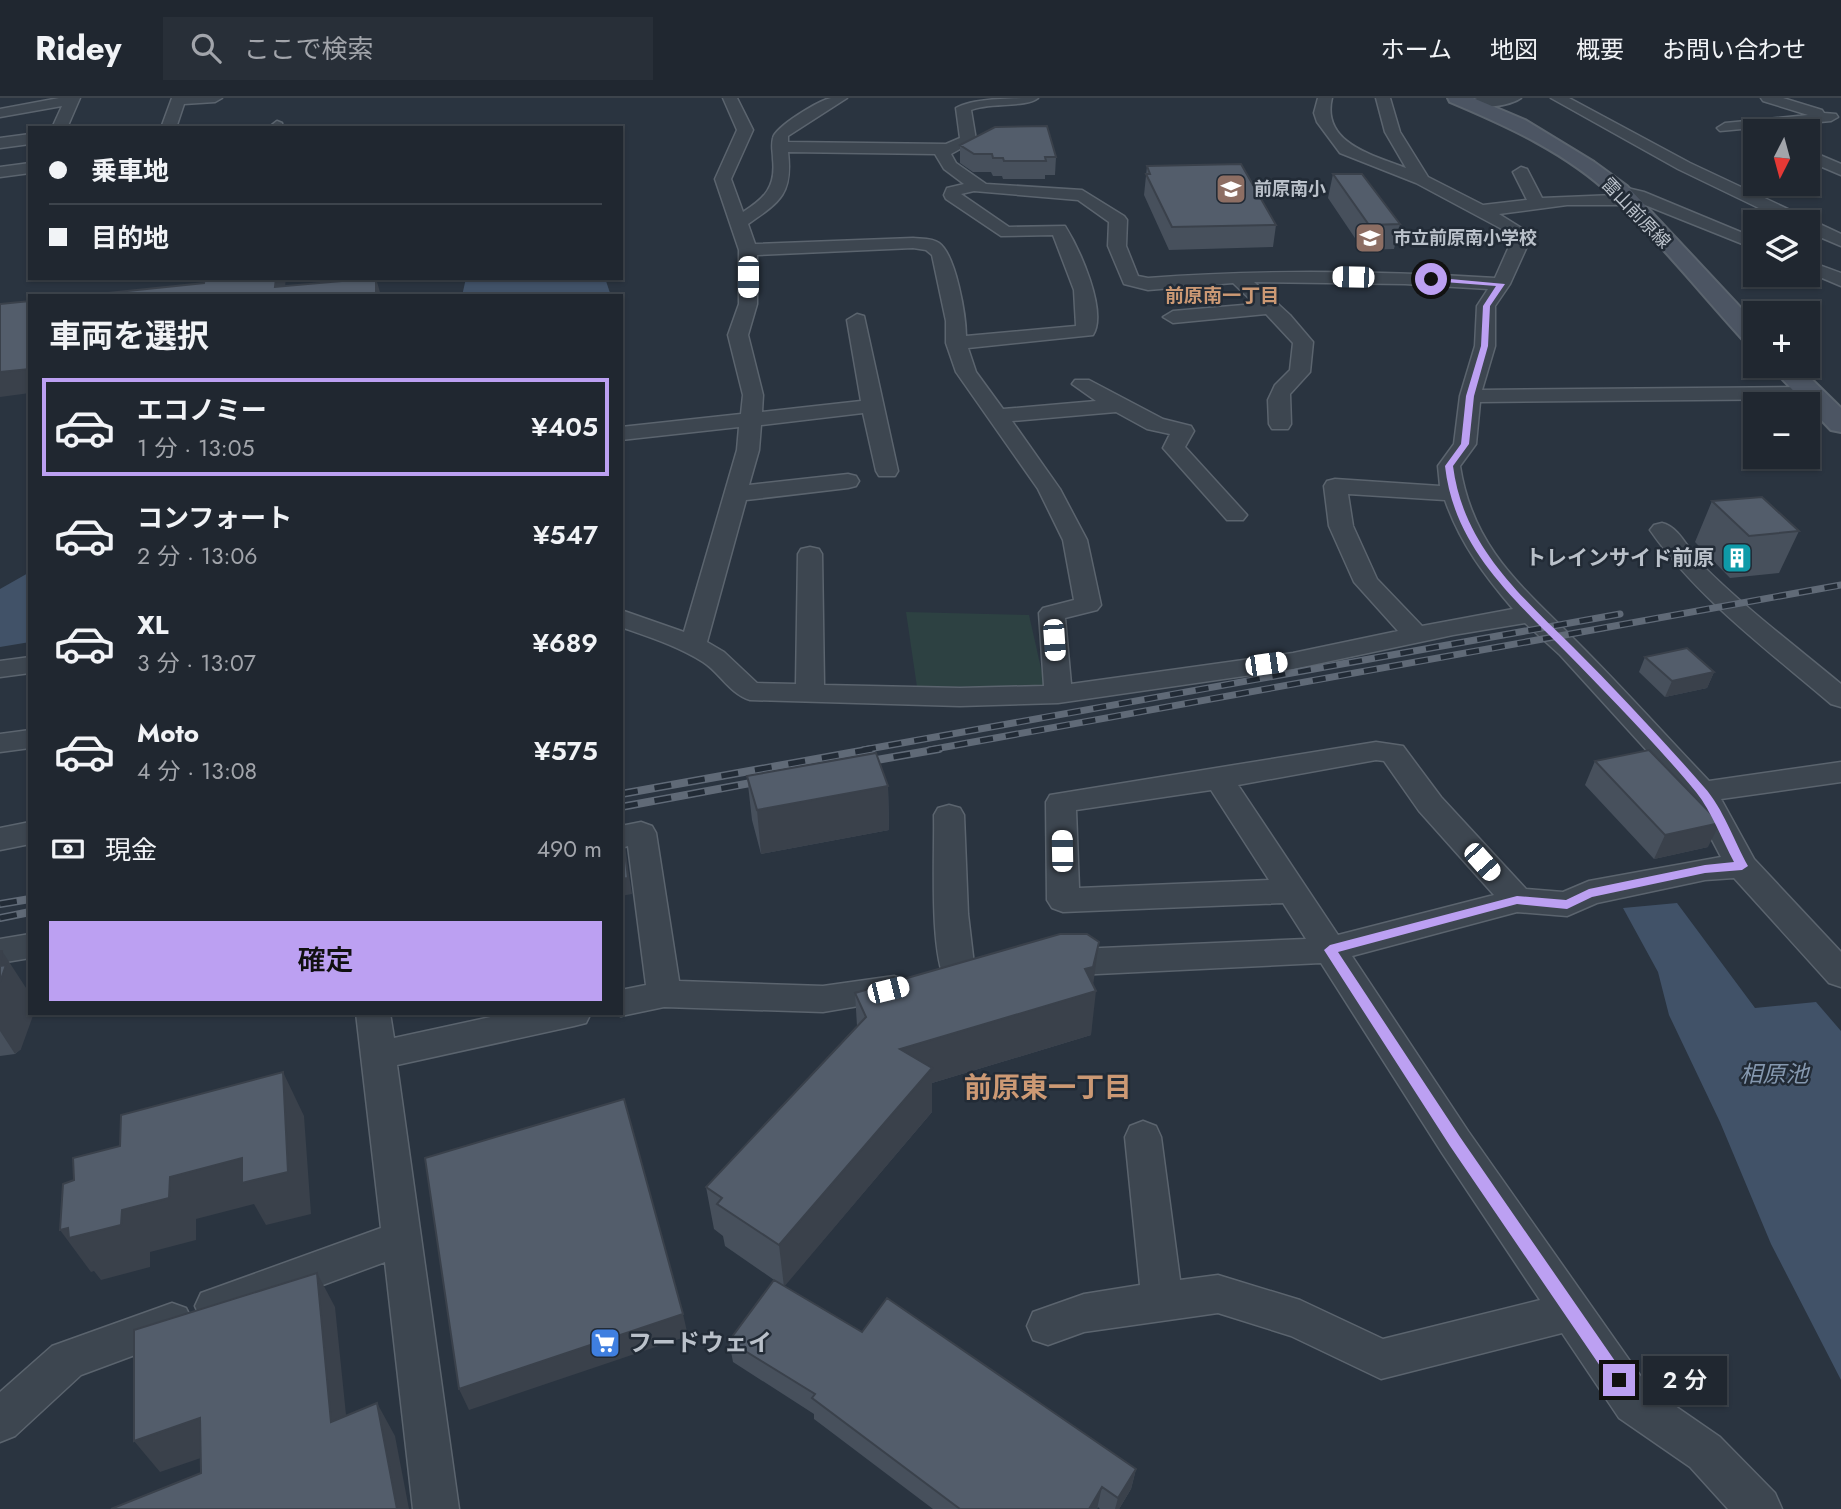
<!DOCTYPE html>
<html lang="ja">
<head>
<meta charset="utf-8">
<style>
  body { margin:0; font-family:Jost,"Noto Sans JP",sans-serif; background:#282f38; color:#f1f3f6; height:100vh; display:flex; flex-direction:column; font-size:26px; white-space:nowrap }
  * { box-sizing:border-box; margin:0 }
  p { font-size:23px; color:#a2a5ab }
  .icon { flex:none; width:38px; height:38px; fill:none; stroke:currentColor; stroke-width:2; stroke-linecap:round; stroke-linejoin:round }
  .map { position:relative; flex:1; overflow:hidden }
  .panel { position:absolute; left:28px; top:196px; width:595px; height:721px; display:flex; flex-direction:column; background:#202730; border-radius:0px; box-shadow:0 2px 5px #0004,0 0 0 2px #3d444c }
  .panel>* { flex:none }
  .top-card { position:absolute; left:28px; top:28px; width:595px; height:154px; border-radius:0px; box-shadow:0 2px 5px #0004,0 0 0 2px #3d444c; display:grid; align-content:center; height:154px; padding:0 21px; background:#202730 }
  .needle { width:46px; rotate:186deg }
  .tools { position:absolute; left:1743px; top:21px; display:grid; gap:14px }
  .tools a { display:grid; place-items:center; width:77px; height:77px; border-radius:0px; background:#202730; box-shadow:0 2px 5px #0004,0 0 0 2px #3d444c; font-size:35px }
  .end { position:absolute; width:32px; height:32px; margin:-16px; border:9px solid #bca0f2; background:#111; box-shadow:0 0 0 4px #111 }
  .from { border-radius:50% }
  .bubble { position:absolute; height:49px; border-radius:0px; background:#202730; box-shadow:0 2px 5px #0004,0 0 0 2px #3d444c; font-size:23px; font-weight:600; line-height:49px; text-align:center }
  .car { position:absolute; width:21px; height:42px; margin:-21px -10px; border-radius:9px; box-shadow:0 0 5px 2px #0007; background:linear-gradient(#fff 24%,#345 0 40%,#fff 0 76%,#345 0 86%,#fff 0) }
  .top-card b { display:flex; align-items:center; gap:24px; height:66px; font-size:26px }
  .top-card b+b { border-top:2px solid #3d444c }
  .top-card i { width:18px; height:18px; background:#f1f3f6 }
  ul { padding:0; list-style:none }
  li { display:flex; align-items:center; gap:21px; height:98px; margin:0 14px 10px; padding:0 7px; border:4px solid transparent; border-radius:0px }
  li div { flex:1 }
  li b { display:block; font-size:26px }
  li em { font-style:normal; font-weight:600 }
  li.on { border-color:#bca0f2 }
  li>.icon { width:63px; height:63px; stroke-width:1.5 }
  h2 { padding:0 21px; font-size:32px; line-height:84px }
  .pay { display:flex; align-items:center; gap:18px; height:77px; padding:0 21px; font-size:26px }
  .pay p { margin-inline-start:auto }
  .button { display:flex; gap:14px; margin-top:auto; padding:14px 21px }
  .button a { flex:1; height:80px; border-radius:0px; background:#bca0f2; color:#111; font-size:28px; font-weight:600; line-height:80px; text-align:center }
  header { display:flex; align-items:center; gap:42px; box-sizing:border-box; height:98px; padding:0 35px; background:#202730; border-bottom:2px solid #3d444c }
  header strong { font-size:33px }
  nav { display:flex; gap:38px; margin-inline-start:auto; font-size:24px }
  .search { width:490px; height:63px; background:#282f38; display:flex; align-items:center; gap:18px; box-sizing:border-box; padding:0 24px; border-radius:0px; color:#a2a5ab; font-size:26px }
  .map>svg:first-child { display:block }
  .green { fill:#2d4142 }
  .water { fill:#415268 }
  .lines { fill:none; stroke-linecap:round; stroke-linejoin:round }
  .street-casing { stroke:#5b646e; stroke-width:3 }
  .secondary-casing { stroke:#5b646e; stroke-width:4 }
  .street { fill:#3d4650; fill-rule:evenodd }
  .secondary { fill:#4c5563; fill-rule:evenodd }
  .rail-far1-casing { stroke:#606a77; stroke-width:7 }
  .rail-casing { stroke:#606a77; stroke-width:8 }
  .rail-far1 { stroke:#222b36; stroke-width:4.5; stroke-dasharray:13; stroke-linecap:butt }
  .rail { stroke:#222b36; stroke-width:5; stroke-dasharray:17; stroke-linecap:butt }
  .wall { fill:#47505c }
  .shaded-wall { fill:#3a414b }
  .building { fill:#535d6b; stroke:#3a414b; stroke-width:2 }
  .route { fill:#bca0f2 }
  .labels { text-anchor:middle; stroke-width:5; stroke-linejoin:round; paint-order:stroke }
  .far-poi-label { font-size:18px; font-weight:bold; fill:#bac1ca; stroke:#222b36; text-anchor:start }
  .far-street-label { font-size:18px; fill:#bac1ca; stroke:#222b36 }
  .far-neighbourhood-label { font-size:19px; font-weight:bold; fill:#cc9974; stroke:#222b36 }
  .poi-label { font-size:21px; font-weight:bold; fill:#bac1ca; stroke:#222b36; text-anchor:end }
  .water-label { font-size:23px; font-style:italic; fill:#8598af; stroke:#222b36 }
  .near-poi-label { font-size:24px; font-weight:bold; fill:#bac1ca; stroke:#222b36; text-anchor:start }
  .near-neighbourhood-label { font-size:28px; font-weight:bold; fill:#cc9974; stroke:#222b36 }
</style>
</head>
<body>
<header>
<strong>Ridey</strong>
<div class="search"><svg class="icon" aria-label="search" viewBox="0 0 24 24"><circle cx="10" cy="10" r="6"/><path d="M15 15l6 6"/></svg>ここで検索</div>
<nav><a>ホーム</a><a>地図</a><a>概要</a><a>お問い合わせ</a></nav>
</header>
<div class="map">
<svg width="1841" height="1411" viewBox="0 0 1841 1411">
  <rect width="100%" height="100%" fill="#2a3440"/>
  <path class="green" d="M906 514 1029 517 1045 588 917 589Z"/>
  <path class="water" d="M466 180H605L611 198H462Z
    M30 474V544L0 549V491Z
    M1677 805 1755 910 1816 904 1841 933V1282L1771 1146 1720 1024 1669 917 1658 874 1623 810Z"/>
  <g class="lines">
    <g class="street-casing">
      <path id="street" d="M59 0H80L67 30H52L62 8 0 19V11Z
        M172 0H222L215 4 184 6 176 30H161Z
        M723 0H737L753 32 731 81 743 114C765 100 776 89 773 61 773 54 771 48 773 40 775 29 819 2 831 0 836 0 842 0 847 0L788 38V44L946 46 960 40 956 10C973 0 1015 0 1038 0 1026 10 989 4 971 12L976 42 951 56 956 65 986 86 1082 92 1124 118 1127 122 1126 148 1138 178 1148 180C1264 171 1379 173 1495 180L1511 144 1509 137 1500 130 1416 85 1340 55 1317 24 1314 15 1318 0H1332C1321 45 1373 57 1406 70L1385 34 1376 0H1390L1400 34 1428 79 1483 107 1527 102 1513 74 1521 69 1527 71 1542 100 1615 97 1611 93 1619 88 1644 94 1755 140V151L1635 103 1627 107H1567L1499 116 1523 131 1529 144 1510 186 1495 208V248L1482 292 1810 289 1817 291 1820 295 1817 299 1810 301 1480 304 1476 346 1460 368C1473 452 1524 490 1580 547 1624 591 1666 638 1709 683L1841 664V684L1721 701 1754 761 1841 854V889L1829 885 1734 780 1705 782 1597 805 1567 818 1517 814 1352 858 1468 1033 1649 1290 1720 1339 1775 1395 1782 1411H1728L1690 1369 1619 1320 1562 1235 1381 1281 1291 1238 1218 1215 1084 1234 1048 1247 1033 1242 1027 1228 1033 1214 1084 1196 1140 1187 1125 1039 1130 1028 1143 1023 1156 1028 1161 1039 1180 1182 1218 1177 1300 1202 1383 1241 1540 1202 1442 1055 1321 865 1056 878 1044 874 1039 865 1044 856 1056 852 1306 841 1283 805 1063 814 1052 810 1047 802 1046 704 1050 697 1376 644 1403 648 1441 699 1526 791 1563 794 1589 783 1721 759 1690 700 1560 557 1525 525 1453 537 1293 571 1058 605 960 608 750 602C730 596 720 575 703 564 678 548 649 539 621 529V512L684 534 737 352 739 329 621 342V329L741 316 743 297 728 237 739 206V152L715 81 737 32ZM788 54 935 56 944 71 964 86 947 90 944 97 946 101 1001 138 1053 137 1074 192 1076 228 966 238C966 218 956 157 939 145 932 140 922 141 913 140L755 146 748 126C780 104 793 96 788 54ZM974 93 1078 102 1109 124 1108 148 1124 186 1148 192 1233 185 1255 206 1173 213 1163 219 1173 225 1266 216 1293 245 1290 272 1275 287 1268 302 1269 326 1272 331H1288L1291 326 1290 296 1310 274 1313 244 1290 217 1254 184 1405 186 1488 191 1477 208 1475 248 1460 298 1454 346 1438 368 1440 388 1335 381 1327 383 1324 388 1329 428 1354 484 1398 533 1293 555 1071 586 1065 520 1097 512 1101 507 1087 442 1060 391 1012 323 1116 314 1147 331 1170 336 1163 350 1227 422H1243L1247 417 1185 349 1194 333 1191 328 1163 321 1089 282H1075L1072 286 1096 303 1003 311 976 274 968 250 1093 237C1108 213 1079 150 1065 128L1009 129 961 96ZM913 150 926 152 932 157 946 223V245L956 274 1038 391 1063 442 1074 502 1043 510 1039 515 1044 588 960 590 824 587 822 456 819 451 810 449 801 451 798 456 796 586 757 585 724 554 707 544 746 402 848 390 856 388 859 383 856 378 848 376 749 387 759 352 761 327 863 315 876 373 879 378H895L898 373 864 218 857 216 847 222 861 303 762 314 763 297 748 237 757 206V157ZM1348 396 1445 402C1460 445 1484 477 1513 511L1422 528 1377 481 1353 428ZM1376 662 1384 663 1419 713 1494 797 1338 837 1238 687ZM1211 692 1269 782 1079 790 1076 712Z
        M1477 0H1521C1511 8 1474 13 1464 5Z
        M1551 0H1569L1690 65 1841 136V148L1808 134V124H1788L1678 71Z
        M1761 0H1783L1822 12 1824 15 1836 16 1838 19 1831 23 1720 33 1717 30 1725 25 1808 17 1763 3Z
        M277 23 282 25 283 30H268Z
        M30 36V46L0 50V40Z
        M1808 52 1841 66V77L1808 63Z
        M30 65V75L0 79V69Z
        M1808 163 1841 175V188L1808 174Z
        M1662 425C1680 429 1689 454 1702 467 1745 510 1794 547 1841 586V609L1831 606C1768 552 1698 501 1650 432L1654 427Z
        M30 559V575L0 579V563Z
        M30 632V650L0 654V636Z
        M949 707 960 710 964 717 968 816 975 875 970 884 958 888 946 884C929 853 935 756 934 717L938 710Z
        M30 724V746L0 752V730Z
        M641 724 652 728 656 735 679 883 823 888 894 878 906 882 911 891 906 900 823 914 664 909 621 918 612 915H621V892L646 887 628 748 621 750V728Z
        M30 836V860L0 865V841Z
        M356 915H390L394 940 509 915H591L586 925 574 928 397 967 459 1411H413L385 1164 215 1227 201 1221 195 1208 201 1195 381 1130Z
        M172 1205 186 1210 193 1224 186 1238 81 1277 15 1338 0 1344V1294L52 1248Z"/>
    </g>
    <g class="secondary-casing">
      <path id="secondary" d="M1448 0H1473L1525 22 1594 64 1627 88 1755 225V248L1746 245C1702 197 1660 144 1612 98 1567 55 1507 28 1450 4Z
        M1770 268H1798L1841 310V334L1831 332Z"/>
    </g>
    <use href="#street" class="street"/>
    <use href="#secondary" class="secondary"/>
    <g class="rail-far1-casing">
      <path id="rail-far1" d="M863 652 1620 516
        M929 652 1841 487"/>
    </g>
    <g class="rail-casing">
      <path id="rail" d="M860 665 939 651
        M621 696 872 651
        M621 709 767 682
        M0 806 30 801
        M0 820 30 814"/>
    </g>
    <use href="#rail-far1" class="rail-far1"/>
    <use href="#rail" class="rail"/>
  </g>
  <path class="wall" d="M960 47 1056 59 1055 77H1045V81H1003L1002 78H993L991 74H973L960 65Z
    M1147 68 1276 127 1273 149 1169 152 1144 97Z
    M1333 76 1400 126 1394 151 1363 152 1328 100Z
    M1712 403 1799 433 1779 475 1730 480 1695 444Z
    M1645 559 1714 574 1707 590 1665 599 1639 574Z
    M1595 663 1708 749 1654 761 1585 687Z
    M747 678 888 688 889 732 761 756 752 722Z
    M0 853 21 951 15 956 0 958Z
    M1093 888 1091 937 932 985V1014L784 1188 862 1234 1136 1371 1131 1391 1119 1411H1100L1098 1409 1097 1411H933L814 1321V1316L733 1264 729 1243 777 1184 725 1148 723 1138 714 1131 706 1089 857 928 855 895Z"/>
  <path class="shaded-wall" d="M276 180H286L284 198 275 189Z
    M376 180 381 198H376Z
    M30 271V295L0 299V274Z
    M1714 574 1707 590 1665 599 1672 583Z
    M888 688 889 732 761 756 757 712Z
    M1720 725 1708 749 1654 761 1665 737Z
    M624 746 632 796 621 798V781Z
    M1099 844 1093 888 1096 893 1091 937 932 985V1014L784 1189 779 1147 900 951 1085 871Z
    M2 853 30 896V915H34L21 951 15 956 0 933V868Z
    M283 974 304 1018 311 1116 266 1127 254 1106 196 1121V1142L150 1154V1169L101 1182 94 1173 91 1174 60 1132 122 1112 170 1079Z
    M317 1175 335 1209 350 1356 331 1324Z
    M683 1216 688 1238 469 1312 459 1291Z
    M377 1305 395 1338 409 1411H397Z
    M200 1320 224 1352 160 1374 134 1343Z
    M1136 1371 1131 1391 1119 1411H1115L1118 1400Z
    M1102 1389 1097 1411H1089Z"/>
  <path class="building" d="M1047 28 1056 59H1045L1046 63H1004L1003 60H993L992 56H974L960 47 995 29Z
    M1241 66 1276 127 1172 129 1146 76H1150L1147 68Z
    M1333 76H1362L1400 126 1369 127Z
    M205 180H276L275 189 376 180V198H79L204 185Z
    M30 203V271L0 274V206Z
    M1762 399 1799 433 1749 438 1712 403Z
    M1687 550 1714 574 1672 583 1645 559Z
    M1649 652 1720 725 1665 737 1595 663Z
    M876 655 888 688 757 712 747 678Z
    M621 746H624L628 780 621 781Z
    M1060 836H1087L1099 844 1093 869 1085 871 1096 893 900 951 932 970 779 1147 717 1106 722 1100 706 1089 866 919 855 895Z
    M0 853H2L0 868 6 867 0 884Z
    M283 974 288 1074 242 1085V1060L170 1079 169 1100 122 1112 121 1127 69 1140 68 1130 60 1132 63 1086 74 1082 73 1060 120 1048 121 1017Z
    M624 1001 683 1216 459 1291 425 1060Z
    M317 1175 331 1324 377 1305 397 1411H111L201 1375 200 1320 134 1343V1232Z
    M774 1182 862 1234 887 1200 1136 1371 1118 1400 1102 1389 1089 1411H960L812 1300 815 1296 729 1243Z"/>
  <path class="route" d="M1428 179 1505 186 1490 208 1488 248 1474 298 1469 346 1453 368C1463 447 1519 496 1573 549 1618 594 1662 641 1704 689 1723 710 1734 743 1748 768L1742 772 1705 775 1592 799 1567 811 1517 806 1338 854 1460 1039 1624 1276 1627 1282 1624 1287 1619 1290 1613 1287 1450 1048 1324 852 1330 847 1517 798 1566 802 1589 791 1705 767 1734 764C1722 742 1712 714 1696 694 1658 648 1609 598 1566 554 1512 499 1454 449 1445 368L1461 346 1466 298 1481 248 1483 208 1496 188 1431 183Z"/>
  <defs>
    <g id="school-square" transform="scale(1.575)"><rect x="-9" y="-9" width="18" height="18" rx="4" fill="#8d6e63" stroke="#222b36"/><path d="M0-5L7-2L0 1L-7-2ZM-4 1L0 2.5L4 1V4Q0 6-4 4Z" fill="#fff"/></g>
    <g id="building-square" transform="scale(1.575)"><rect x="-9" y="-9" width="18" height="18" rx="4" fill="#0f9aa8" stroke="#222b36"/><path d="M-4-6H4V6H1V3H-1V6H-4ZM-2.5-4.3h1.7v1.8h-1.7ZM.8-4.3h1.7v1.8H.8ZM-2.5-1h1.7V.8h-1.7ZM.8-1h1.7V.8H.8Z" fill="#fff"/></g>
    <g id="supermarket-square" transform="scale(1.575)"><rect x="-9" y="-9" width="18" height="18" rx="4" fill="#3f7fe0" stroke="#222b36"/><path d="M-6-5.5h2.5l.6 2H6L4.5 2H-2.5L-4.4-4H-6ZM-1.5 3.2a1.3 1.3 0 1 0 .1 0ZM3 3.2a1.3 1.3 0 1 0 .1 0Z" fill="#fff"/></g>
  </defs>
  <g fill-rule="evenodd">
    <use href="#school-square" x="1231" y="91"/>
    <use href="#school-square" x="1370" y="140"/>
    <use href="#building-square" x="1737" y="460"/>
    <use href="#supermarket-square" x="605" y="1245"/>
  </g>
  <g class="labels">
    <g class="far-poi-label">
      <text x="1254" y="97">前原南小</text>
      <text x="1393" y="146">市立前原南小学校</text>
    </g>
    <g class="far-street-label">
      <text transform="translate(1636 115) rotate(46)" y="6">雷山前原線</text>
    </g>
    <g class="far-neighbourhood-label">
      <text x="1222" y="204">前原南一丁目</text>
    </g>
    <g class="poi-label">
      <text x="1714" y="467">トレインサイド前原</text>
    </g>
    <g class="water-label">
      <text x="1774" y="984">相原池</text>
    </g>
    <g class="near-poi-label">
      <text x="628" y="1253">フードウェイ</text>
    </g>
    <g class="near-neighbourhood-label">
      <text x="1048" y="999">前原東一丁目</text>
    </g>
  </g>
</svg>
<div class="tools">
<a><svg class="needle" viewBox="-14 -14 28 28"><path d="M0-13l5 13h-10z" fill="#e53935"/><path d="M0 13l5-13h-10z" fill="#a2a5ab"/></svg></a>
<a><svg class="icon" aria-label="layers" viewBox="0 0 24 24"><path d="M12 4l9 5-9 5-9-5zM3 14l9 5 9-5"/></svg></a>
<a>+</a>
<a>−</a>
</div>
<i class="end from" style="left:1431px;top:181px"></i>
<i class="end" style="left:1619px;top:1282px"></i>
<div class="bubble" style="left:1643px;top:1258px;width:84px">2 分</div>
<i class="car" style="left:748px;top:179px;rotate:180deg"></i>
<i class="car" style="left:1353px;top:179px;rotate:271deg"></i>
<i class="car" style="left:1054px;top:542px;rotate:176deg"></i>
<i class="car" style="left:1266px;top:566px;rotate:82deg"></i>
<i class="car" style="left:1062px;top:753px;rotate:359deg"></i>
<i class="car" style="left:1482px;top:764px;rotate:138deg"></i>
<i class="car" style="left:888px;top:892px;rotate:76deg"></i>
<div class="top-card">
<b><i class="from"></i>乗車地</b>
<b><i></i>目的地</b>
</div>
<section class="panel">
<h2>車両を選択</h2>
<ul>
<li class="on"><svg class="icon" aria-label="car" viewBox="0 0 24 24"><path d="M5 17H2v-5l4-1 3-4h7l3 4 3 1v5h-3M9 17h6M6 11h13"/><circle cx="7" cy="17" r="2"/><circle cx="17" cy="17" r="2"/></svg><div><b>エコノミー</b><p>1 分 · 13:05</p></div><em>¥405</em></li>
<li><svg class="icon" aria-label="car" viewBox="0 0 24 24"><path d="M5 17H2v-5l4-1 3-4h7l3 4 3 1v5h-3M9 17h6M6 11h13"/><circle cx="7" cy="17" r="2"/><circle cx="17" cy="17" r="2"/></svg><div><b>コンフォート</b><p>2 分 · 13:06</p></div><em>¥547</em></li>
<li><svg class="icon" aria-label="car" viewBox="0 0 24 24"><path d="M5 17H2v-5l4-1 3-4h7l3 4 3 1v5h-3M9 17h6M6 11h13"/><circle cx="7" cy="17" r="2"/><circle cx="17" cy="17" r="2"/></svg><div><b>XL</b><p>3 分 · 13:07</p></div><em>¥689</em></li>
<li><svg class="icon" aria-label="car" viewBox="0 0 24 24"><path d="M5 17H2v-5l4-1 3-4h7l3 4 3 1v5h-3M9 17h6M6 11h13"/><circle cx="7" cy="17" r="2"/><circle cx="17" cy="17" r="2"/></svg><div><b>Moto</b><p>4 分 · 13:08</p></div><em>¥575</em></li>
</ul>
<div class="pay"><svg class="icon" aria-label="cash" viewBox="0 0 24 24"><path d="M3 7h18v10H3z"/><circle cx="12" cy="12" r="2"/></svg>現金<p>490 m</p></div>
<div class="button"><a>確定</a></div>
</section>
</div>
</body>
</html>
